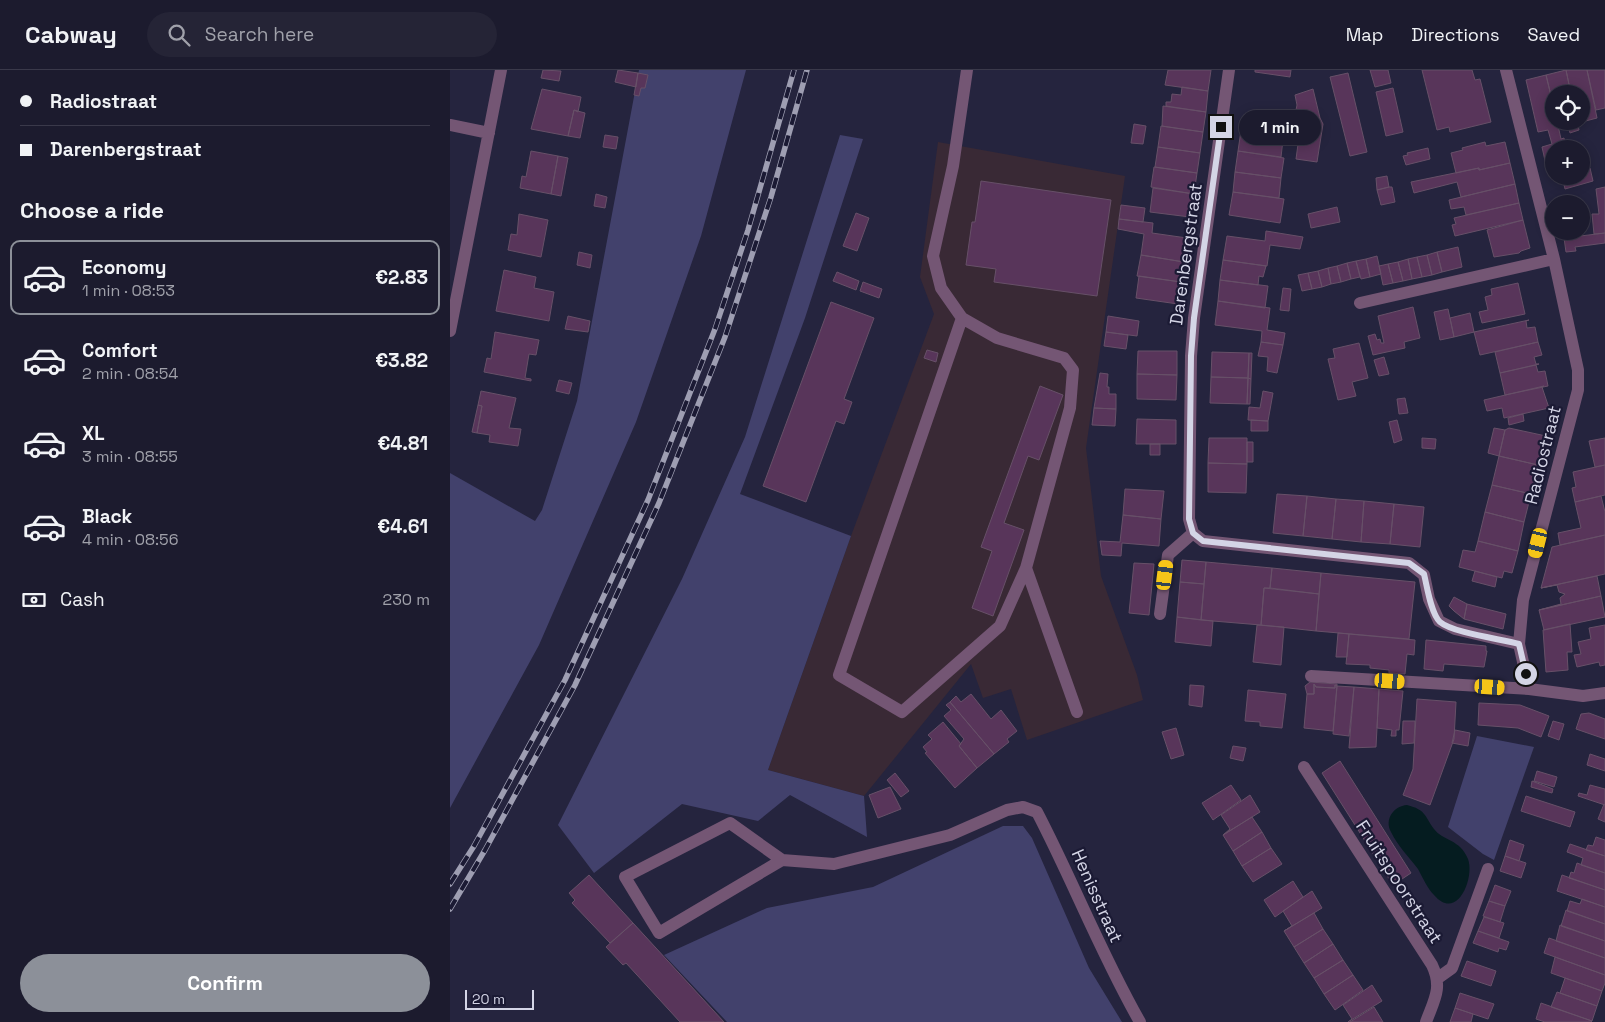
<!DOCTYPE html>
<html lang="en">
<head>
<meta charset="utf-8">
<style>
  body { margin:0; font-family:"Space Grotesk",sans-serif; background:#252436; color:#f1f3f6; height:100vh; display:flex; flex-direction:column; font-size:19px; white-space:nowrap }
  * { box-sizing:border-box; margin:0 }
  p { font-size:16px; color:#a0a1aa }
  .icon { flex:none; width:28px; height:28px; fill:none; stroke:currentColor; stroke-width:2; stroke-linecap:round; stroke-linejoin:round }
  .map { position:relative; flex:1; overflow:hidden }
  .drawer { display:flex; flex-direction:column; background:#1c1b2e; width:450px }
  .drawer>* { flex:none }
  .top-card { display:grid; align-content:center; height:110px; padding:0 20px; background:#1c1b2e }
  .controls { position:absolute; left:1095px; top:15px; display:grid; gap:10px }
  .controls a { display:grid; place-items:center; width:45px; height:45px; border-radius:50%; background:#1c1b2e; box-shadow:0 2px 12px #0003,0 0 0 1px #3a394a; font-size:25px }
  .scale { position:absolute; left:15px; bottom:12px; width:69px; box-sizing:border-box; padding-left:5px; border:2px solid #d4d5e6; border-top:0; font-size:14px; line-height:18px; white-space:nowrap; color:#d4d5e6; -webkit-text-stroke:4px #1b1a34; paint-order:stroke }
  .end { position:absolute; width:22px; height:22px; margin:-11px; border:6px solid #d4d5e6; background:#111; box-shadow:0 0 0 2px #111 }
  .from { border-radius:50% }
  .bubble { position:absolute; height:35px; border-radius:18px; background:#1c1b2e; box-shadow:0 2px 12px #0003,0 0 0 1px #3a394a; font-size:16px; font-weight:700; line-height:35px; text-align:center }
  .car { position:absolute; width:15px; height:30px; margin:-15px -8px; border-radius:6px; box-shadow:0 0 4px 1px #0007; background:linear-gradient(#f5c518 24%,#345 0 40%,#f5c518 0 76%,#345 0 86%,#f5c518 0) }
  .top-card b { display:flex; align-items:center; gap:18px; height:48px; font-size:19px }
  .top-card b+b { border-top:1px solid #3a394a }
  .top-card i { width:12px; height:12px; background:#f1f3f6 }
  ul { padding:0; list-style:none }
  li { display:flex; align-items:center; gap:15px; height:75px; margin:0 10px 8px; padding:0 10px; border:2px solid transparent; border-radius:10px }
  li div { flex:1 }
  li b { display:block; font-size:19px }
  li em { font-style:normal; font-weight:700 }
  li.selected { border-color:#8c9099 }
  li>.icon { width:45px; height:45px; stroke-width:1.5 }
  h2 { padding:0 20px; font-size:22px; line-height:60px }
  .pay { display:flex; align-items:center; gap:12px; height:55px; padding:0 20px; font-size:19px }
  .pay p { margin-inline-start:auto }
  .primary-button { display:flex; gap:10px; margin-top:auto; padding:10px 20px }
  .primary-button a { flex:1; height:58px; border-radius:30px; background:#8c9099; color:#fff; font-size:20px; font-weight:700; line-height:58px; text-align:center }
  header { display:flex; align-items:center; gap:30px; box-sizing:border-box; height:70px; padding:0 25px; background:#1c1b2e; border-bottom:1px solid #3a394a }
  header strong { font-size:24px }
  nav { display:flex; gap:28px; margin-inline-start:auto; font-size:18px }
  .search { width:350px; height:45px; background:#252436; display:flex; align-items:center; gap:12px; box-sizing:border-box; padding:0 18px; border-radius:28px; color:#a0a1aa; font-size:19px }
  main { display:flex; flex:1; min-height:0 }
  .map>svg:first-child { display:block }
  .industrial { fill:#392935 }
  .green { fill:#42416c }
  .water { fill:#051c20 }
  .building { fill:#58355a; stroke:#675068 }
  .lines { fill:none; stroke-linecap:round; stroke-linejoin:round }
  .minor { stroke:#745674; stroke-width:12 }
  .rail-casing { stroke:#9e9eb2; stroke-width:5.5 }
  .rail { stroke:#1b1a34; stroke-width:4; stroke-dasharray:11; stroke-linecap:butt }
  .route { stroke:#d4d5e6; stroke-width:6 }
  .labels { text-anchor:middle; stroke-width:4.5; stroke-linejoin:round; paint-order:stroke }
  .street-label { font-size:18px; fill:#d4d5e6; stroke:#1b1a34 }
</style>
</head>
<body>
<header>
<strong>Cabway</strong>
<div class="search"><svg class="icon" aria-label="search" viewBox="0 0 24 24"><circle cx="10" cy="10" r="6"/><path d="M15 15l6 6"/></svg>Search here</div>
<nav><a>Map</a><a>Directions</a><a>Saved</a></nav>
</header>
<main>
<section class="drawer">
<div class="top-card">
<b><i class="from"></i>Radiostraat</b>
<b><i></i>Darenbergstraat</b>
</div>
<h2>Choose a ride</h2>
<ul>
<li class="selected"><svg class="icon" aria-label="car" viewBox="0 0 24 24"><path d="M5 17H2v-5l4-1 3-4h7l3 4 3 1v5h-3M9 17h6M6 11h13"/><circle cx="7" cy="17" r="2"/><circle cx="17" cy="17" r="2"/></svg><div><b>Economy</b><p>1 min · 08:53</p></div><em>€2.83</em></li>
<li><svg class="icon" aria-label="car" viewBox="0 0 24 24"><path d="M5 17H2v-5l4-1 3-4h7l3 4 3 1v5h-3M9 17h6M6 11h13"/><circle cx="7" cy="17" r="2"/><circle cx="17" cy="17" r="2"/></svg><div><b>Comfort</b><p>2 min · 08:54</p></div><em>€3.82</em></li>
<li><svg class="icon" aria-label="car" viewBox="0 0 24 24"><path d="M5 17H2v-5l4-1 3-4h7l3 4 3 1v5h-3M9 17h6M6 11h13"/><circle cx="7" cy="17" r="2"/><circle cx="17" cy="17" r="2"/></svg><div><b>XL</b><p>3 min · 08:55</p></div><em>€4.81</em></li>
<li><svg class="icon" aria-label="car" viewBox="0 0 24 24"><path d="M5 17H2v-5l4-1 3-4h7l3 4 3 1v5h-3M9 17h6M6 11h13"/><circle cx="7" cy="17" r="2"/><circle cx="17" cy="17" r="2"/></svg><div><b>Black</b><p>4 min · 08:56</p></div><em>€4.61</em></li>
</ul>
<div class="pay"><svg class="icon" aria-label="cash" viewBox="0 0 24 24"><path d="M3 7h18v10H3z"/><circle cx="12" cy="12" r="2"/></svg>Cash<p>230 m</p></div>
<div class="primary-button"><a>Confirm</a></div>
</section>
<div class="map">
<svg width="1155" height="952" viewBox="0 0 1155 952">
  <rect width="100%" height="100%" fill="#25243e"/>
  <path class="industrial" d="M488 72 675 106 636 378 651 506 687 605 693 630 577 670 561 619 533 628 521 594 414 726 318 700 401 466 484 244 470 207Z"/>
  <path class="green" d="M189 0H296L251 166 186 352 89 575 0 738V403L85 451 92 440 127 331Z
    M390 65 413 69 355 248 290 424 401 466 318 700 414 726 417 767 340 725 308 751 232 734 144 803 108 755 232 509 295 367Z
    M1027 666 1084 677 1044 790 1033 784 998 757Z
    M553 756H573L582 768 639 898 672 952H277L214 885 317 838 423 817Z"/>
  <path class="water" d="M957 735C976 740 974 745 984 759 993 771 1010 769 1018 789 1025 808 1007 852 984 825 977 818 973 808 968 799 959 787 947 775 941 762 934 749 944 736 957 735Z"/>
  <path class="building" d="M93 0 111 1 109 11 91 8Z
    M168 0 188 3 186 17 165 12Z
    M718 0H761L758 21 715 15Z
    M805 0H841L840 7 805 2Z
    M920 0H938L941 13 925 17Z
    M972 0H1022L1025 10 1030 9 1041 52 1000 62 999 57 987 60Z
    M1116 0 1121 24H1104V38L1096 5Z
    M1116 0H1137L1147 48 1128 53 1127 51H1131V24H1121Z
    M1137 0H1155V38L1146 40Z
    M188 3 198 5 195 18H191L189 26 184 25Z
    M898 3 917 82 900 86 880 7Z
    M1096 5 1104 38V51H1107L1111 69 1114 68 1116 79H1104V102L1098 104 1092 77 1102 74 1098 60 1088 62 1076 10Z
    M732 17 758 21 756 42 716 36V32H721L722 24 731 25Z
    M943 18 953 62 936 66 926 22Z
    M92 19 131 27 128 42 124 40 118 66 81 59Z
    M863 19 870 48 845 45 847 35 845 25Z
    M713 36 756 42 753 62 712 56Z
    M124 40 135 43 130 68 118 66Z
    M852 45 870 48 873 54 867 92 846 89Z
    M793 47 835 53 831 87 788 81Z
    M1117 51H1127L1129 60 1120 63Z
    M684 54 696 56 693 74 681 73Z
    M711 56 753 62 750 83 708 77Z
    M155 65 168 67 166 79 153 77Z
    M1035 72 1036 76 1055 72 1060 93 1029 100V98L1006 103 1001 83 1013 80 1012 78Z
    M708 77 750 83 747 103 705 97Z
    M978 78 980 89 956 95 953 86 958 85 957 83Z
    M81 81 108 86 101 124 70 118 72 106 76 107Z
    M788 81 834 88 831 108 785 102Z
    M108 86 118 88 111 126 101 124Z
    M1060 93 1065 114 1011 127 1007 112 964 123 961 112 1029 98V100Z
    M704 97 747 103 744 124 701 117Z
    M1140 98 1143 111 1115 119 1112 106H1131V100Z
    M785 102 831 108 829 128 783 122Z
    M937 106 939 117 927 120 926 108Z
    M531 111 661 130 647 226 544 212 546 199 516 195 522 152H525Z
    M1065 114 1069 133 1016 145 1014 137 1001 139 999 130Z
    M939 117H942L945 132 931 135 927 120Z
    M1155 117V163L1144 164 1142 144H1149L1146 119Z
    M703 118 744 124 740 147 700 142Z
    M783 122 834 129 830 153 779 145Z
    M146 124 157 127 155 138 144 136Z
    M1069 133 1073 150 1005 166 1002 155 1006 154 1004 148Z
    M671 135 695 138 693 152 669 149Z
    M887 137 890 152 861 158 858 144Z
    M406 143 419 148 407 181 393 176Z
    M69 144 98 150 91 187 58 180 61 164 67 165Z
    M669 149 703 153 702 163 737 168 734 192 691 185 694 164 668 159Z
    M1073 150 1080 178 1071 181 1069 183 1044 187 1037 160Z
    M816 161 853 167 850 179 820 175 817 196 773 190 777 166 815 171Z
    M1155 163V173L1125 177 1126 181 1116 182 1114 168Z
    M1008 177 1012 197 992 202 987 182Z
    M129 182 142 185 140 198 127 195Z
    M987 182 992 202 982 205 977 185Z
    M691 185 734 192 731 212 687 206Z
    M977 185 982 205 972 207 967 187Z
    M927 186 931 204 920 207 916 189Z
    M967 187 972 207 962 209 958 189Z
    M916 189 920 207 911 209 906 191Z
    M958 189 962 209 953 211 948 192Z
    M773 190 816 196 813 207 809 206 808 215 770 210Z
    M906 191 910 207 901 209 897 193Z
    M948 192 953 211 943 213 938 194Z
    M897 193 901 209 891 212 887 196Z
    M938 194 943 213 933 215 929 196Z
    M887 196 891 212 881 214 878 198Z
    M878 198 881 214 872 217 868 201Z
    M54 200 86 207 84 218 104 222 99 251 46 241Z
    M868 201 872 217 862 219 858 203Z
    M387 202 409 211 406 220 383 211Z
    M858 203 862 219 852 221 848 205Z
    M689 206 731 212 728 234 686 228Z
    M770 210 818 216 815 238 768 231Z
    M413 212 432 219 429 228 410 221Z
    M1068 213 1075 244 1032 253 1029 242 1038 240 1035 227 1042 225 1041 219Z
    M833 218 841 219 839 241 830 240Z
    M768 231 820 238 817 260 835 263 833 275 811 272 812 261 765 255Z
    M381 232 424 248 394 329 402 332 394 354 386 351 356 432 313 416Z
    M963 237 970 268 954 272 955 278 923 285 918 266 925 264 927 270 930 269 931 273H934L928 246Z
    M998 239 1004 267 990 270 984 242Z
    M1020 243 1024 262 1004 267 1000 248Z
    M118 246 140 251 138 262 115 259Z
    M658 246 689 251 687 266 656 262Z
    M1079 250 1076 251 1077 258 1085 257 1088 272 1030 285 1024 262Z
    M45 262 89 270 86 285 79 284 75 308 81 309V311L34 302 37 288 41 289Z
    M656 262 678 265 676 279 654 276Z
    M811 272 833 275 827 303 817 301 818 287 808 286Z
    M1088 272 1092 285 1084 287 1086 294H1089L1050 303 1045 282Z
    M909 273 918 308 902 312 906 326 888 330 878 289 885 288 883 279Z
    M477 280 488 283 486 292 474 288Z
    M688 281H727V305L687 304Z
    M762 282 799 283 798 308 761 307Z
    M799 283H802L801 309 798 308Z
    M934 287 939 304 929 306 924 290Z
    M1086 295 1088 302 1095 301 1098 316 1055 325 1050 303Z
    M650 303 658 304 657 317H659V324H666V339L644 338Z
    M687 304 727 305 726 330 687 329Z
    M761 307 798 308 797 334 760 333Z
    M798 308 801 309 800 334H797Z
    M109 310 122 313 119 324 106 321Z
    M590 316 613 325 589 390 578 386 554 453 574 460 543 546 522 538 542 481 531 477Z
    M1094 316 1092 317 1099 338 1054 348 1052 338 1037 341 1034 330Z
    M31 321 66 328 59 358 71 359 68 376 39 372 40 365 27 363 32 336 28 335Z
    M813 321 823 323 818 351 798 350 799 337 810 338Z
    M955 328 958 343 949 344 947 329Z
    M28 335 32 336 27 363 22 362Z
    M644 338 666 339 665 356 642 355Z
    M1073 344 1074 351 1059 355 1058 348Z
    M687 349 726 350V374H686Z
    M801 350 818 351V361H801Z
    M947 350 952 370 944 373 939 352Z
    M1044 358 1055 360 1049 386 1038 383Z
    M1059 358 1096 366 1088 395 1049 386 1055 360Z
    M759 368H797V394L758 393Z
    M972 368 986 369 985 379 972 378Z
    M1155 368V395L1145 397 1139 371Z
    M797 372H803V392H797Z
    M700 374H710V385H700Z
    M1049 386 1088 395 1081 424 1042 415Z
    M758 393 797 394 796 423 758 422Z
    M1155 395V425L1125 432 1122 418 1126 417 1123 402Z
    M1042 415 1081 424 1074 452 1035 442Z
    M675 419 714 421 711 449 673 445Z
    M827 424 857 426 853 466 823 463Z
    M857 426 886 429 882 469 853 466Z
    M1151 426 1155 442V465L1110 475 1108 463 1131 458 1125 432Z
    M886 429 914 431 911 472 882 469Z
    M914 431 944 434 940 474 911 472Z
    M944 434 974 437 970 477 940 474Z
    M1035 442 1074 452 1068 481 1028 471Z
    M673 445 711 449 709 476 672 473 671 486 652 485 650 471 670 472Z
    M1155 465V504L1091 518 1102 477Z
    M1028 471 1068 481 1062 503 1054 501 1052 508 1009 497 1013 480 1025 482Z
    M732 490 756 492 754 514 730 512Z
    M756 492 822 498 820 518H814L811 555 751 550Z
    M684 493 704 494 699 545 679 543Z
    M822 498 871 503 869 524 820 518Z
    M1025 501 1047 507 1045 517 1022 511Z
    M871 503 965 512 959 569 866 561Z
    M1147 506 1151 526 1089 540 1111 534 1110 528 1115 524 1109 522 1107 515 1091 518Z
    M730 512 754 514 751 550 727 547Z
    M814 518 869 524 866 561 811 555Z
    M1151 526 1155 547 1094 560 1089 540Z
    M1004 527 1017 534 1014 549 1004 541 999 536Z
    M1017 534 1056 544 1053 559 1014 549Z
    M727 547 763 551 761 576 725 572Z
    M1120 554 1122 582H1117L1118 600 1096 602 1093 560Z
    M807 555 834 557 831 595 803 592Z
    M1155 555V595L1150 596 1149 592 1127 597 1124 585 1131 584 1128 572 1141 569 1139 558Z
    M888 563 899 564 897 587H886Z
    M899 564 965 570 964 585 957 584 955 604 939 603V600L920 598V595L896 594Z
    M976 570 1036 576V581H1037L1034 597 994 594 993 601 974 599Z
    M860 612 887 614V616L885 615V618L866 617 864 614V624H857L855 616Z
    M864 614 866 617 885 618V615L887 616 883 661 854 658 857 624H864Z
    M740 615 754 616 752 637 739 635Z
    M887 616 904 617 899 666 883 664Z
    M904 617 929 619 926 677 899 678Z
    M929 619 953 621 949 660H946V666H941L942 660 927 658Z
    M798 620 836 624 832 658 810 656V652L795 651Z
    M521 624 541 649 551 640 567 661 557 669 559 672 544 684 500 632 506 626 511 632Z
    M967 629 1006 632 1004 669 980 735 953 725 963 699Z
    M500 632 544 684 527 698 509 676 514 669 494 646 501 640 496 635Z
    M1029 633 1070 635 1099 646 1091 667 1068 658 1028 655Z
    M1139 643 1155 649V669L1126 659 1131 644Z
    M953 651H965L964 673 952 674Z
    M1103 651 1114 654 1109 670 1098 666Z
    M493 652 511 674 509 676 527 698 505 718 475 683 477 682 473 677 482 669 478 665Z
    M726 658 734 685 721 689 712 662Z
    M1005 660 1020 663 1018 676 1002 673Z
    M783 676 796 678 793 691 780 688Z
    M1140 684 1155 689V701L1137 695Z
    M890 691 961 803 943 815 872 703Z
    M1087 701 1107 707 1104 717 1084 711Z
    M445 703 459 721 451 727 437 710Z
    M1082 711 1103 719 1102 723 1081 717Z
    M781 715 791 730 763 750 752 733Z
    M1140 715 1155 719V735L1128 726 1129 723 1137 725Z
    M440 717 451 739 428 748 419 725Z
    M800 725 810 742 773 765 780 759 771 745Z
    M1076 726 1125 742 1120 757 1071 741Z
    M1154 734 1155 735V752L1148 749Z
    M802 747 812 762 783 781 773 765Z
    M812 762 821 778 792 796 783 781Z
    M1146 767 1155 770V786L1136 780 1138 775 1143 776Z
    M1060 770 1074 775 1069 791 1055 786Z
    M1120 774 1155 786V803L1131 795 1133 788 1117 782Z
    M821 778 832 794 803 812 792 796Z
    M1055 786 1076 793 1071 808 1050 801Z
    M1127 793 1155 803V820L1119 808 1121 802 1124 803Z
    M139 805 183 853 160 873 122 833 125 830 119 823Z
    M1112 805 1155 820V837L1107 821Z
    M843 811 853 827 825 847 814 830Z
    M1045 815 1061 821 1055 836 1039 831Z
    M862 821 872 838 834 861 842 856 833 841Z
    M1132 829 1155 837V854L1117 841 1120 831 1130 834Z
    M1039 831 1055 836 1050 852 1033 846Z
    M1116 840 1155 854V871L1111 856Z
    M864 843 873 859 844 877 834 861Z
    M1034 847 1054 853 1049 868 1028 861Z
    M183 853 274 952H230L176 893 173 895 156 877Z
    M1110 855 1155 871V888L1106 871Z
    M873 859 883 874 854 893 844 877Z
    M1028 861 1059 872 1056 880 1049 878 1048 882 1023 873Z
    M1099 868 1155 888V905L1094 883Z
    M883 874 893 890 864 908 854 893Z
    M1105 887 1155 905V913L1152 921 1101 903Z
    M893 890 903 905 874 924 864 908Z
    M1017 891 1046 901 1041 916 1011 906Z
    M903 905 913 920 885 940 874 924Z
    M1115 908 1152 921 1147 936 1110 923Z
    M922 915 932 931 898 952 902 949 893 935Z
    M1107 922 1147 936 1142 951 1101 937Z
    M1010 923 1044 934 1038 949 1005 938Z
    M1091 933 1142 951 1141 952H1095L1086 949Z
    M924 937 933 952H900Z
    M1005 938 1023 944 1021 952H1000Z"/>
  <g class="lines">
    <path class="minor" d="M779 0 744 248 741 286 739 449 743 463 753 471 959 493 974 505 979 529 989 551 1005 559 1069 574
      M1056 0 1104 189 1128 300V320L1073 530 1069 574 1079 619
      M0 55 39 63
      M910 233 1104 189
      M512 248 389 605 452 642 550 556 576 498 620 338 623 300 614 288 547 268 512 248 491 218 483 186 503 96 517 0
      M0 261 51 0
      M576 498 627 642
      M710 544 718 485 743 463
      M861 606 1079 619 1133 626 1155 623
      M854 697 982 895C993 918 984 930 976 952
      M332 790 209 863 175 807 280 753 332 790 384 794 500 765 557 740 573 737 587 742C623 811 651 884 690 952
      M988 908 1002 898 1038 799"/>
    <g class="rail-casing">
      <path id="rail" d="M0 814 24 776 115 610 198 430 265 259 298 160 344 0
        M0 839 35 780 125 615 209 433 275 267 321 127 357 0"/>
    </g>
    <use href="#rail" class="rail"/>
  </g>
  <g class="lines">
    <path class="route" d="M771 57 744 248 741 286 739 449 743 463 753 471 959 493 974 504C977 516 981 544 990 552 1003 563 1051 569 1069 574L1076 604"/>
  </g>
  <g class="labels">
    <g class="street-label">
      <text transform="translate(736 184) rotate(-82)" y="6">Darenbergstraat</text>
      <text transform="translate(1093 385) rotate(-76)" y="6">Radiostraat</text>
      <text transform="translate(949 812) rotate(57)" y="6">Fruitspoorstraat</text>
      <text transform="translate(647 826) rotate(66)" y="6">Henisstraat</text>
    </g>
  </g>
</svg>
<div class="controls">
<a><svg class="icon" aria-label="locate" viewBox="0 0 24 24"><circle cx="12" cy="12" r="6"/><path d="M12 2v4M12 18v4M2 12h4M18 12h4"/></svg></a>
<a>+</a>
<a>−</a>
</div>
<div class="scale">20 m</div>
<i class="end from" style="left:1076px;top:604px"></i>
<i class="end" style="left:771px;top:57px"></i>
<div class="bubble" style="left:789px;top:40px;width:82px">1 min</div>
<i class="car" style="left:1088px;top:473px;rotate:194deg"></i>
<i class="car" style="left:715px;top:505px;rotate:7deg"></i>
<i class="car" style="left:940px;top:611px;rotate:94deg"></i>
<i class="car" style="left:1040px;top:617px;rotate:94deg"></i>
</div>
</main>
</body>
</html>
